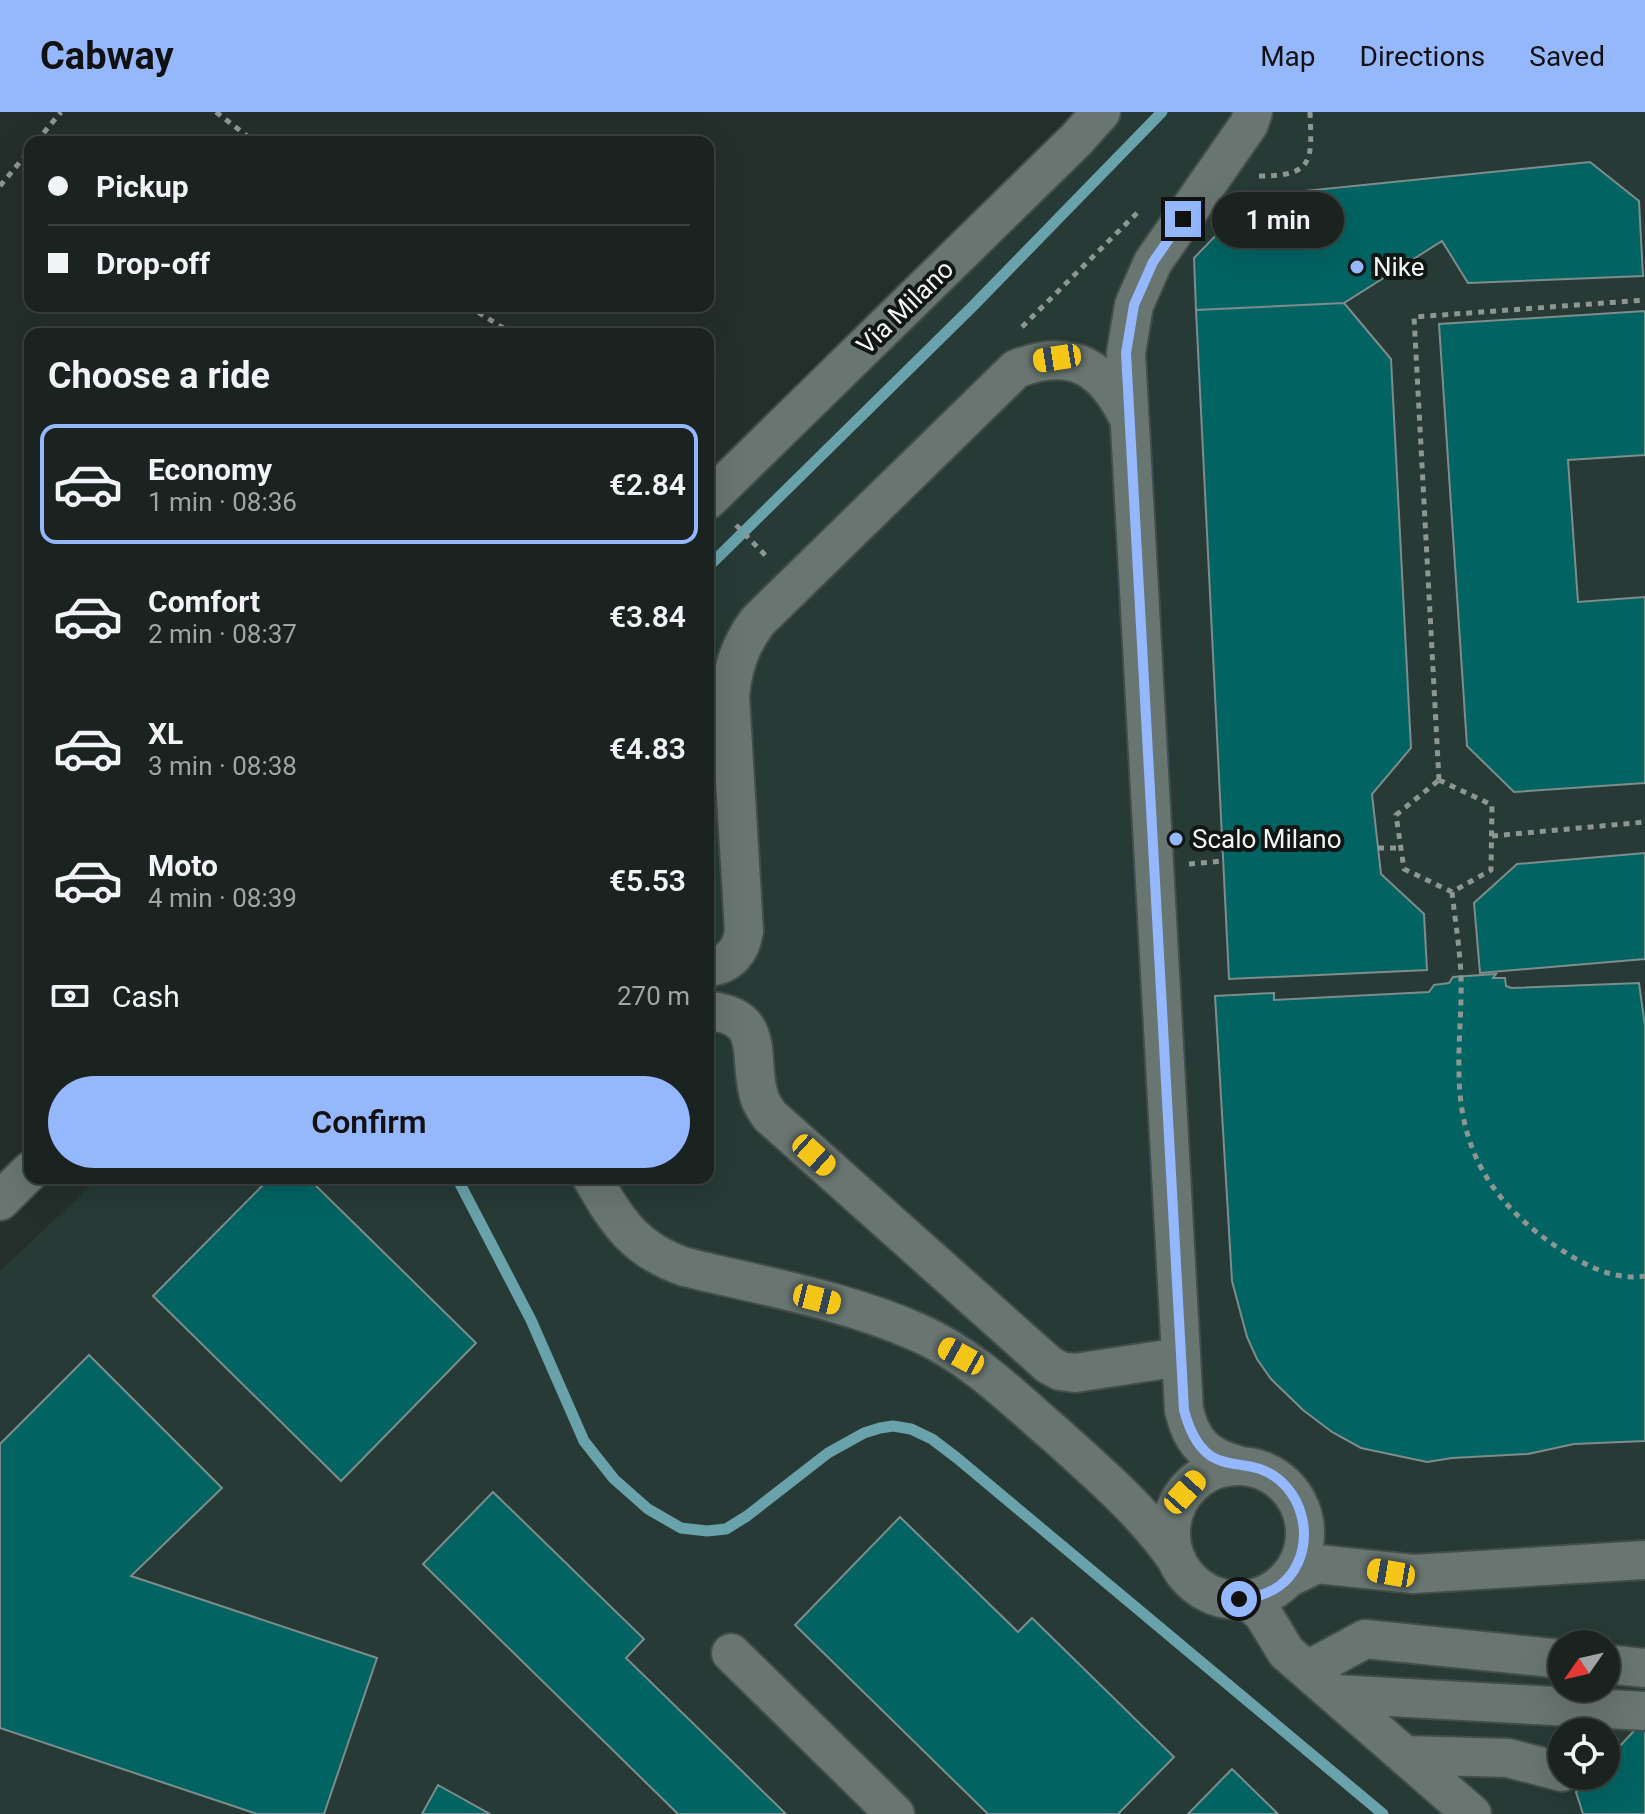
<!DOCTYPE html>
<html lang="en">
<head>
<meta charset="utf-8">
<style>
  body { margin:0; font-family:Roboto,sans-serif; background:#242b2a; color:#f1f3f6; height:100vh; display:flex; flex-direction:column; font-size:30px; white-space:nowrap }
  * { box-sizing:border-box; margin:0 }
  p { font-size:26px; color:#a0a4a5 }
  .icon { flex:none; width:44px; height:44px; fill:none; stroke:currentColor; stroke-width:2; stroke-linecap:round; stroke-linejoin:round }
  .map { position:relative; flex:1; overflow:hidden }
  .sheet { position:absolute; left:24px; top:216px; width:690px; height:856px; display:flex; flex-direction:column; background:#1b2321; border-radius:16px; box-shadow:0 8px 32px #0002,0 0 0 2px #39403f }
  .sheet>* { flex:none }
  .top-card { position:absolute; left:24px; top:24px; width:690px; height:176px; border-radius:16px; box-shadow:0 8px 32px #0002,0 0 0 2px #39403f; display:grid; align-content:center; height:176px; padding:0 24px; background:#1b2321 }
  .needle { width:52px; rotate:236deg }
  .tools { position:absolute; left:1548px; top:1518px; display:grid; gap:16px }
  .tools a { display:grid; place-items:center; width:72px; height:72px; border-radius:50%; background:#1b2321; box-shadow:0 8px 32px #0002,0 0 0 2px #39403f; font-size:40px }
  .end { position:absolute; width:36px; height:36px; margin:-18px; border:10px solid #94b7fd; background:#111; box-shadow:0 0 0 4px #111 }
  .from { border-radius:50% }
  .bubble { position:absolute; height:56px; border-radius:28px; background:#1b2321; box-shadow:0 8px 32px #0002,0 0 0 2px #39403f; font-size:26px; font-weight:600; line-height:56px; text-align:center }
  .car { position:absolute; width:24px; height:48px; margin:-24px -12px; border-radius:10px; box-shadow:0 0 6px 2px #0007; background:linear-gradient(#f5c518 24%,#345 0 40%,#f5c518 0 76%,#345 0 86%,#f5c518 0) }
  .top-card b { display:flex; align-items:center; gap:28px; height:76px; font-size:30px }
  .top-card b+b { border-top:2px solid #39403f }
  .top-card i { width:20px; height:20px; background:#f1f3f6 }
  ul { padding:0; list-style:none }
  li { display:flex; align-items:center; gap:24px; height:120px; margin:0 16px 12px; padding:0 8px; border:4px solid transparent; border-radius:16px }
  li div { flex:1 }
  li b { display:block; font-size:30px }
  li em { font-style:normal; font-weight:600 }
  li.on { border-color:#94b7fd }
  li>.icon { width:72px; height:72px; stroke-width:1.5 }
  h2 { padding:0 24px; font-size:36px; line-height:96px }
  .pay { display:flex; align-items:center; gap:20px; height:88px; padding:0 24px; font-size:30px }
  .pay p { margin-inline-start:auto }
  .primary-button { display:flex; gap:16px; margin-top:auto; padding:16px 24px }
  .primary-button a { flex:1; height:92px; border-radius:48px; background:#94b7fd; color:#111; font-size:32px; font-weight:600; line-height:92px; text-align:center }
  header { display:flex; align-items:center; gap:48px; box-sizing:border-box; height:112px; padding:0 40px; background:#94b7fd; color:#111 }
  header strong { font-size:38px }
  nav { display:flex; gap:44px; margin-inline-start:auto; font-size:28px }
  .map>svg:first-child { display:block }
  .built { fill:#273a35; fill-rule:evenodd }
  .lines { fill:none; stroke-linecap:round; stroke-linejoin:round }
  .stream { stroke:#69a2aa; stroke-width:11 }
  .building { fill:#016462; stroke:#7e8c8b; stroke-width:2 }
  .minor-casing { stroke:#434d4a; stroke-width:42 }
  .path { stroke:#8d9693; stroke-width:5; stroke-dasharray:6 6; stroke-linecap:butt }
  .minor { stroke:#687571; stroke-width:38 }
  .route { stroke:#94b7fd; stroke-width:10 }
  .poi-dot { fill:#94b7fd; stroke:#111614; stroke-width:3 }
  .labels { text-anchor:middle; stroke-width:8; stroke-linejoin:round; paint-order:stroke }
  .poi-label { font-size:26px; fill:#f0f7f4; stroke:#111614; text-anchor:start }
  .street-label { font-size:26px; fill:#f0f7f4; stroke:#111614 }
</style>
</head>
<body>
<header>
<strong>Cabway</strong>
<nav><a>Map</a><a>Directions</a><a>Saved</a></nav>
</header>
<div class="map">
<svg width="1645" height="1702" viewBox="0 0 1645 1702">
  <rect width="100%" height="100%" fill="#242f2c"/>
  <path class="built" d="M1101 0H1645V1702H0V1159L99 1066H708V388ZM1562 1532H1606V1576H1562ZM1562 1620H1606V1664H1562Z"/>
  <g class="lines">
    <path class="stream" d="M708 455 973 194 1162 0
      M457 1066 531 1208 584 1329 614 1367 648 1397 681 1416 707 1419 726 1417 747 1404 828 1341 864 1321 880 1316 893 1314 911 1317 932 1327 957 1346 1383 1702"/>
  </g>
  <path class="building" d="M1590 50 1639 89 1643 164 1468 171 1442 129 1344 191 1196 198 1194 146 1254 84Z
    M1344 191 1391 247 1411 636 1372 682 1381 762 1424 802 1427 858 1229 867 1196 198Z
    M1645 199V343L1568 348 1578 490 1645 485V671L1514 680 1467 634 1439 212Z
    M1645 741V847L1480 861 1474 791 1517 752Z
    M1496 862 1493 866H1505L1506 874 1511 876 1639 871 1645 914V1329L1574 1332 1528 1342 1452 1346 1427 1350 1361 1336 1332 1320 1303 1298 1271 1267 1257 1247 1247 1225 1232 1169 1215 884 1274 881V888L1429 880 1434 873 1449 871 1453 865Z
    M270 1066H308L476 1231 341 1369 153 1184Z
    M89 1243 222 1376 131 1464 377 1546 324 1702H257L0 1616V1332Z
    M493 1380 644 1527 626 1546 786 1702H678L423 1452Z
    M900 1405 1018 1520 1032 1506 1174 1645 1118 1702H988L795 1513Z
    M1645 1607V1702H1583L1576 1680 1592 1664H1606V1649Z
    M1232 1657 1278 1702H1188Z
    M438 1673 490 1702H422Z"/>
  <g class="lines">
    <g class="minor-casing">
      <path id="minor" d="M708 388 1077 27 1101 0
        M708 855C730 853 741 839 744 819L730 584C733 554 740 534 757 510L1016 257C1072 235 1104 255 1129 307
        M708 899C770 904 746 949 760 987 762 993 766 998 770 1004L1049 1253 1060 1259 1075 1261 1180 1245
        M592 1066C617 1110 635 1138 685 1155 763 1174 845 1188 919 1221 971 1244 1012 1285 1055 1322 1099 1362 1143 1399 1177 1448
        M0 1089 30 1059
        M1238 1353C1205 1344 1192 1331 1184 1298L1126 241 1134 193 1153 150 1249 12 1253 0
        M1171 1421a67 67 0 1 1 134 0a67 67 0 1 1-134 0Z
        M1288 1466 1317 1452 1413 1462 1645 1448
        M1239 1487 1253 1493 1263 1502 1286 1540 1472 1702
        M731 1541 895 1702
        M1606 1552 1645 1556
        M1308 1558 1365 1527 1562 1547
        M1335 1582 1645 1599
        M1405 1643 1508 1646 1562 1660"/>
    </g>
    <path class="path" d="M216 0 255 30
      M36 30 61 0
      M1259 64C1314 64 1312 49 1310 0
      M0 74 30 38
      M468 194 505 217 528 222
      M1022 215 1140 98
      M736 413 768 446
      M1439 668 1414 205 1645 188
      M1439 668 1492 693 1491 758 1452 780 1404 757 1396 703Z
      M1492 724 1645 710
      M1378 736H1401
      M1189 752 1223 749
      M1452 780C1455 808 1460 837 1461 865 1462 897 1458 930 1459 962 1460 1042 1495 1094 1560 1137 1584 1153 1615 1169 1645 1164"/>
    <use href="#minor" class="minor"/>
  </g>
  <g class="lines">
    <path class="route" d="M1183 107 1153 150 1134 193 1126 241 1184 1298C1188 1313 1194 1330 1207 1341 1222 1354 1242 1351 1260 1357 1303 1372 1318 1430 1289 1465 1277 1479 1258 1486 1239 1487"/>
  </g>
  <g class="poi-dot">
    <circle cx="1357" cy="155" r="8"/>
    <circle cx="1176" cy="727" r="8"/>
  </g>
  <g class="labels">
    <g class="poi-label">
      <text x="1373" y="164">Nike</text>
      <text x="1192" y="736">Scalo Milano</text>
    </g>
    <g class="street-label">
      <text transform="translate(905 195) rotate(-44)" y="9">Via Milano</text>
    </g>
  </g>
</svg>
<div class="tools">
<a><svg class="needle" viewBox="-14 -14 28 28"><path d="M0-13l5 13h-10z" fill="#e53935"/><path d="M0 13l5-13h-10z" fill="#a0a4a5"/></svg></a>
<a><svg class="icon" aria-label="locate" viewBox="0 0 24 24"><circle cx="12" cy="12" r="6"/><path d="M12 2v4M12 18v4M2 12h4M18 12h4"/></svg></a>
</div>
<i class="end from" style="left:1239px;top:1487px"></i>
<i class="end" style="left:1183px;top:107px"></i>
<div class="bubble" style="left:1212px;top:80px;width:132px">1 min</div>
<i class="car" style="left:1057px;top:246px;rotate:261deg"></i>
<i class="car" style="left:814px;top:1043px;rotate:132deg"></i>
<i class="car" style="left:817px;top:1187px;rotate:104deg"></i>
<i class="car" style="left:961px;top:1244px;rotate:299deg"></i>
<i class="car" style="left:1185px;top:1380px;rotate:42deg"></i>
<i class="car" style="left:1391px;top:1461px;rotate:280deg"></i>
<div class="top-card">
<b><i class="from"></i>Pickup</b>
<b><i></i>Drop-off</b>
</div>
<section class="sheet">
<h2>Choose a ride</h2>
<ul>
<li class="on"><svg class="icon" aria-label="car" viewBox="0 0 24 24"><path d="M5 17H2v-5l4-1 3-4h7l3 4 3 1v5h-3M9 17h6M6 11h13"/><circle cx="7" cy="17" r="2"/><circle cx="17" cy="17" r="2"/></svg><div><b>Economy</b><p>1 min · 08:36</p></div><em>€2.84</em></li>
<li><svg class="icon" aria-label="car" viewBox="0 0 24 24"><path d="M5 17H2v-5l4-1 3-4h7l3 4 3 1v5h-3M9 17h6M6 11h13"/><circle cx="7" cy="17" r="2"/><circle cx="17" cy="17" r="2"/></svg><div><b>Comfort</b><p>2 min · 08:37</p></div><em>€3.84</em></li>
<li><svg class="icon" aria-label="car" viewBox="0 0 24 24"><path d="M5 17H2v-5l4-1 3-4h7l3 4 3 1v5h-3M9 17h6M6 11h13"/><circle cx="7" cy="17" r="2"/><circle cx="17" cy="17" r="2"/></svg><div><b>XL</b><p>3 min · 08:38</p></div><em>€4.83</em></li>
<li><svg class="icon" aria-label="car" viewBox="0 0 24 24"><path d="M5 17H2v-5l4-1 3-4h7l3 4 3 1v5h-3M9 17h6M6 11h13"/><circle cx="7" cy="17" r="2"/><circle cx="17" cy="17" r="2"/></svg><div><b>Moto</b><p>4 min · 08:39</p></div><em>€5.53</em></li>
</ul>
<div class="pay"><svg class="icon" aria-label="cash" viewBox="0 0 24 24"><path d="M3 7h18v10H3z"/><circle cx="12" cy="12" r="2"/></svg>Cash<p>270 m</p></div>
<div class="primary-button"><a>Confirm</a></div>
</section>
</div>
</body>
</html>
